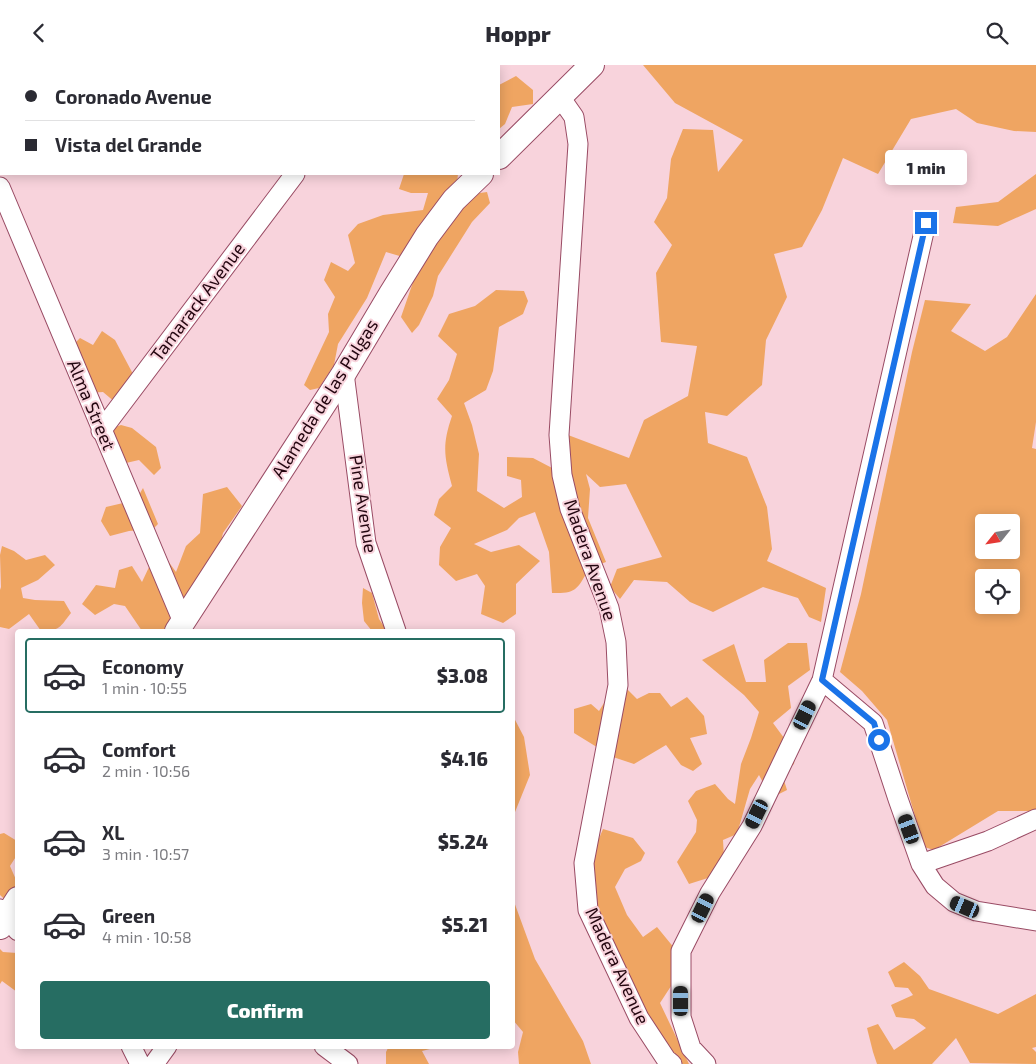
<!DOCTYPE html>
<html lang="en">
<head>
<meta charset="utf-8">
<style>
  body { margin:0; font-family:"Exo 2",sans-serif; background:#f7f7f7; color:#2b2b33; height:100vh; display:flex; flex-direction:column; font-size:19px; white-space:nowrap }
  * { box-sizing:border-box; margin:0 }
  p { font-size:16px; color:#7c7c81 }
  .icon { flex:none; width:28px; height:28px; fill:none; stroke:currentColor; stroke-width:2; stroke-linecap:round; stroke-linejoin:round }
  .map { position:relative; flex:1; overflow:hidden }
  .details { position:absolute; left:15px; top:564px; width:500px; height:420px; display:flex; flex-direction:column; background:#fff; border-radius:5px; box-shadow:0 2px 12px #0003 }
  .details>* { flex:none }
  .guide { position:absolute; left:0px; top:0px; width:500px; height:110px; box-shadow:0 2px 12px #0003; display:grid; align-content:center; height:110px; padding:0 25px; background:#fff }
  .needle { width:32px; rotate:240deg }
  .fabs { position:absolute; left:975px; top:449px; display:grid; gap:10px }
  .fabs a { display:grid; place-items:center; width:45px; height:45px; border-radius:5px; background:#fff; box-shadow:0 2px 12px #0003; font-size:25px }
  .end { position:absolute; width:22px; height:22px; margin:-11px; border:6px solid #1a73e8; background:#fff; box-shadow:0 0 0 2px #fff }
  .from { border-radius:50% }
  .bubble { position:absolute; height:35px; border-radius:5px; background:#fff; box-shadow:0 2px 12px #0003; font-size:16px; font-weight:800; line-height:35px; text-align:center }
  .car { position:absolute; width:15px; height:30px; margin:-15px -8px; border-radius:6px; box-shadow:0 0 4px 1px #0007; background:linear-gradient(#222 24%,#8ab4d8 0 40%,#222 0 76%,#8ab4d8 0 86%,#222 0) }
  .guide b { display:flex; align-items:center; gap:18px; height:48px; font-size:19px }
  .guide b+b { border-top:1px solid #e1e1e2 }
  .guide i { width:12px; height:12px; background:#2b2b33 }
  ul { padding:9px 0 0; list-style:none }
  li { display:flex; align-items:center; gap:15px; height:75px; margin:0 10px 8px; padding:0 15px; border:2px solid transparent; border-radius:5px }
  li div { flex:1 }
  li b { display:block; font-size:19px }
  li em { font-style:normal; font-weight:800 }
  li.active { border-color:#266d62 }
  li>.icon { width:45px; height:45px; stroke-width:1.5 }
  .button { display:flex; gap:10px; margin-top:auto; padding:10px 25px }
  .button a { flex:1; height:58px; border-radius:5px; background:#266d62; color:#fff; font-size:20px; font-weight:800; line-height:58px; text-align:center }
  header { display:flex; justify-content:space-between; align-items:center; height:65px; padding:0 25px; background:#fff; font-size:22px; font-weight:800 }
  .map>svg:first-child { display:block }
  .green { fill:#efa562; fill-rule:evenodd }
  .lines { fill:none; stroke-linecap:round; stroke-linejoin:round }
  .minor-casing { stroke:#994b64; stroke-width:21 }
  .major-casing { stroke:#994b64; stroke-width:26 }
  .minor { stroke:#fff; stroke-width:19 }
  .major { stroke:#fff; stroke-width:24 }
  .route { stroke:#1a73e8; stroke-width:6 }
  .labels { text-anchor:middle; stroke-width:4; stroke-linejoin:round; paint-order:stroke }
  .street-label { font-size:18px; fill:#230610; stroke:#f8d3dc }
</style>
</head>
<body>
<header><svg class="icon" aria-label="back" viewBox="0 0 24 24"><path d="M15 5l-7 7 7 7"/></svg>Hoppr<svg class="icon" aria-label="search" viewBox="0 0 24 24"><circle cx="10" cy="10" r="6"/><path d="M15 15l6 6"/></svg></header>
<div class="map">
<svg width="1036" height="999" viewBox="0 0 1036 999">
  <rect width="100%" height="100%" fill="#f8d3dc"/>
  <path class="green" d="M643 0H1036V67L1014 66 977 58 956 44 911 54 878 109 843 93 822 145 802 182 774 189 787 232 766 275 762 320 727 351 705 347 708 378 747 392 767 442 772 484 767 496 826 523 821 557 809 552 798 533 763 522 713 547 690 537 667 517 634 515 620 534 610 522 617 504 662 492 626 419 600 422 586 409 590 424 588 453 606 497 589 503C578 524 576 529 552 528L549 487 535 447 519 453 507 465 474 479 491 487 519 480 540 496 516 519V549L503 558 481 549 485 521 477 509 456 516 439 500 440 482 451 463 434 450 439 434 452 421C444 391 442 380 452 351L437 334 449 315 457 289 438 271 449 249 475 241 496 225 524 226 528 236 523 249 499 262 493 306 486 325 464 338 472 360 479 389 477 426 504 443 522 432 521 415 507 411V392L533 393 554 404 568 370 629 393 644 355 688 331 697 281 661 277 656 208 672 180 654 157 667 133 671 94 683 64 713 65 718 107 743 75 675 38Z
    M516 11 533 25V39L512 42 505 59 499 64V20Z
    M404 109H458L457 118 473 129 487 127 490 138 472 157 438 211 433 231 419 260 412 268 401 252 420 197 386 187 367 233 338 279 334 300 319 323 310 325 304 320 329 267 328 249 335 232 324 215 331 197 348 206 355 198 348 170 358 159 383 150 423 145 428 128H411L399 124Z
    M1036 109V144L998 161 953 158 956 142 998 137Z
    M1036 229V357L1032 383 1036 384V746H998L934 785 924 782 887 655 862 626 840 607 861 529 912 287 925 235 971 239 951 266 985 286 1007 272ZM984 458H1011V485H984ZM984 512H1011V540H984Z
    M102 266 115 275 133 309 116 338 103 327 89 328 75 278 80 273 93 280Z
    M121 360 132 363 156 382 161 403 154 410 139 395 126 398 110 393 112 363Z
    M227 422 242 441 223 468 219 485 186 533 167 542 174 563 171 566H142L125 541 114 539 95 550 82 539 96 520 115 523 119 505 132 501 142 517 150 500 168 496 176 507 186 481 200 468 203 429Z
    M143 423 158 459 153 464 129 466 110 471 101 456 106 442 136 435Z
    M2 481 14 486 26 495 45 490 55 500 38 515 21 523 23 533 35 535 64 536 71 548C60 562 60 566 41 566L29 549 9 564 0 562V525L1 522 0 490Z
    M363 523 372 528 379 554 387 566H372L364 556 362 538Z
    M788 578H807L810 605 788 621 791 643 773 658 784 673 796 682 794 699 782 709 787 725 771 733 759 710 750 724 737 769 723 775 724 792 711 812 689 819 677 797 696 767 697 755 688 736 696 726 715 719 728 734 735 739 741 699 751 673 759 647 744 630 702 595 734 579 746 617H766L764 595Z
    M624 621 637 634 649 628H660L671 642 687 632 704 651 707 669 690 673 702 699 693 706 681 700 666 680 634 699 613 692 574 668V644L591 639 599 646 609 630Z
    M513 651 524 672 530 710 513 752Z
    M603 764 633 773 645 788 641 796 625 804 615 822 627 850 643 872 657 862 675 884V915L660 938 689 999H683L672 992 638 935 594 846 592 790Z
    M4 768 17 776V790L10 801 17 817V846L0 830V769Z
    M513 834 535 894 583 976 591 999H519L518 987 523 967 513 955Z
    M0 884 3 887 17 888V927L2 916 0 919Z
    M904 897 920 911 929 924 998 949 1036 929V982L1032 983 1036 987V999L970 998 956 973 932 999H877L873 987 867 963 878 959 894 985 926 963 914 954 896 952 891 940 913 930 908 923 895 922 888 907Z
    M389 981H442L422 986 429 999H386V987Z"/>
  <g class="lines">
    <g class="minor-casing">
      <path id="minor" d="M72 1 73 0
        M383 1 384 0
        M560 32 574 52 578 79 559 370 562 410 570 444 609 543 616 577 618 620 584 798 588 845 639 953 666 994 672 999
        M0 63 1 62
        M0 122 183 557
        M344 308 366 478 396 566
        M101 366 295 109
        M822 615 873 658 898 734 921 799 935 821 954 837 976 846 1036 856
        M921 799 988 776 1036 754
        M0 844 18 866
        M131 981 140 999
        M324 981 348 999
        M154 999 167 981
        M706 999 691 983 681 952V886L710 828 752 761 822 615 926 158"/>
    </g>
    <g class="major-casing">
      <path id="major" d="M499 92 592 0
        M177 566 344 308 391 229 427 171 454 135 481 109
        M0 862 18 834"/>
    </g>
    <use href="#minor" class="minor"/>
    <use href="#major" class="major"/>
  </g>
  <g class="lines">
    <path class="route" d="M879 675 874 658 822 615 926 158"/>
  </g>
  <g class="labels">
    <g class="street-label">
      <text transform="translate(198 237) rotate(-53)" y="6">Tamarack Avenue</text>
      <text transform="translate(325 334) rotate(-58)" y="6">Alameda de las Pulgas</text>
      <text transform="translate(91 340) rotate(67)" y="6">Alma Street</text>
      <text transform="translate(363 439) rotate(81)" y="6">Pine Avenue</text>
      <text transform="translate(590 495) rotate(71)" y="6">Madera Avenue</text>
      <text transform="translate(617 901) rotate(65)" y="6">Madera Avenue</text>
    </g>
  </g>
</svg>
<div class="fabs">
<a><svg class="needle" viewBox="-14 -14 28 28"><path d="M0-13l5 13h-10z" fill="#e53935"/><path d="M0 13l5-13h-10z" fill="#7c7c81"/></svg></a>
<a><svg class="icon" aria-label="locate" viewBox="0 0 24 24"><circle cx="12" cy="12" r="6"/><path d="M12 2v4M12 18v4M2 12h4M18 12h4"/></svg></a>
</div>
<i class="end from" style="left:879px;top:675px"></i>
<i class="end" style="left:926px;top:158px"></i>
<div class="bubble" style="left:885px;top:85px;width:82px">1 min</div>
<i class="car" style="left:805px;top:650px;rotate:26deg"></i>
<i class="car" style="left:757px;top:749px;rotate:206deg"></i>
<i class="car" style="left:909px;top:764px;rotate:340deg"></i>
<i class="car" style="left:965px;top:842px;rotate:293deg"></i>
<i class="car" style="left:703px;top:843px;rotate:26deg"></i>
<i class="car" style="left:681px;top:936px;rotate:0deg"></i>
<div class="guide">
<b><i class="from"></i>Coronado Avenue</b>
<b><i></i>Vista del Grande</b>
</div>
<section class="details">
<ul>
<li class="active"><svg class="icon" aria-label="car" viewBox="0 0 24 24"><path d="M5 17H2v-5l4-1 3-4h7l3 4 3 1v5h-3M9 17h6M6 11h13"/><circle cx="7" cy="17" r="2"/><circle cx="17" cy="17" r="2"/></svg><div><b>Economy</b><p>1 min · 10:55</p></div><em>$3.08</em></li>
<li><svg class="icon" aria-label="car" viewBox="0 0 24 24"><path d="M5 17H2v-5l4-1 3-4h7l3 4 3 1v5h-3M9 17h6M6 11h13"/><circle cx="7" cy="17" r="2"/><circle cx="17" cy="17" r="2"/></svg><div><b>Comfort</b><p>2 min · 10:56</p></div><em>$4.16</em></li>
<li><svg class="icon" aria-label="car" viewBox="0 0 24 24"><path d="M5 17H2v-5l4-1 3-4h7l3 4 3 1v5h-3M9 17h6M6 11h13"/><circle cx="7" cy="17" r="2"/><circle cx="17" cy="17" r="2"/></svg><div><b>XL</b><p>3 min · 10:57</p></div><em>$5.24</em></li>
<li><svg class="icon" aria-label="car" viewBox="0 0 24 24"><path d="M5 17H2v-5l4-1 3-4h7l3 4 3 1v5h-3M9 17h6M6 11h13"/><circle cx="7" cy="17" r="2"/><circle cx="17" cy="17" r="2"/></svg><div><b>Green</b><p>4 min · 10:58</p></div><em>$5.21</em></li>
</ul>
<div class="button"><a>Confirm</a></div>
</section>
</div>
</body>
</html>
